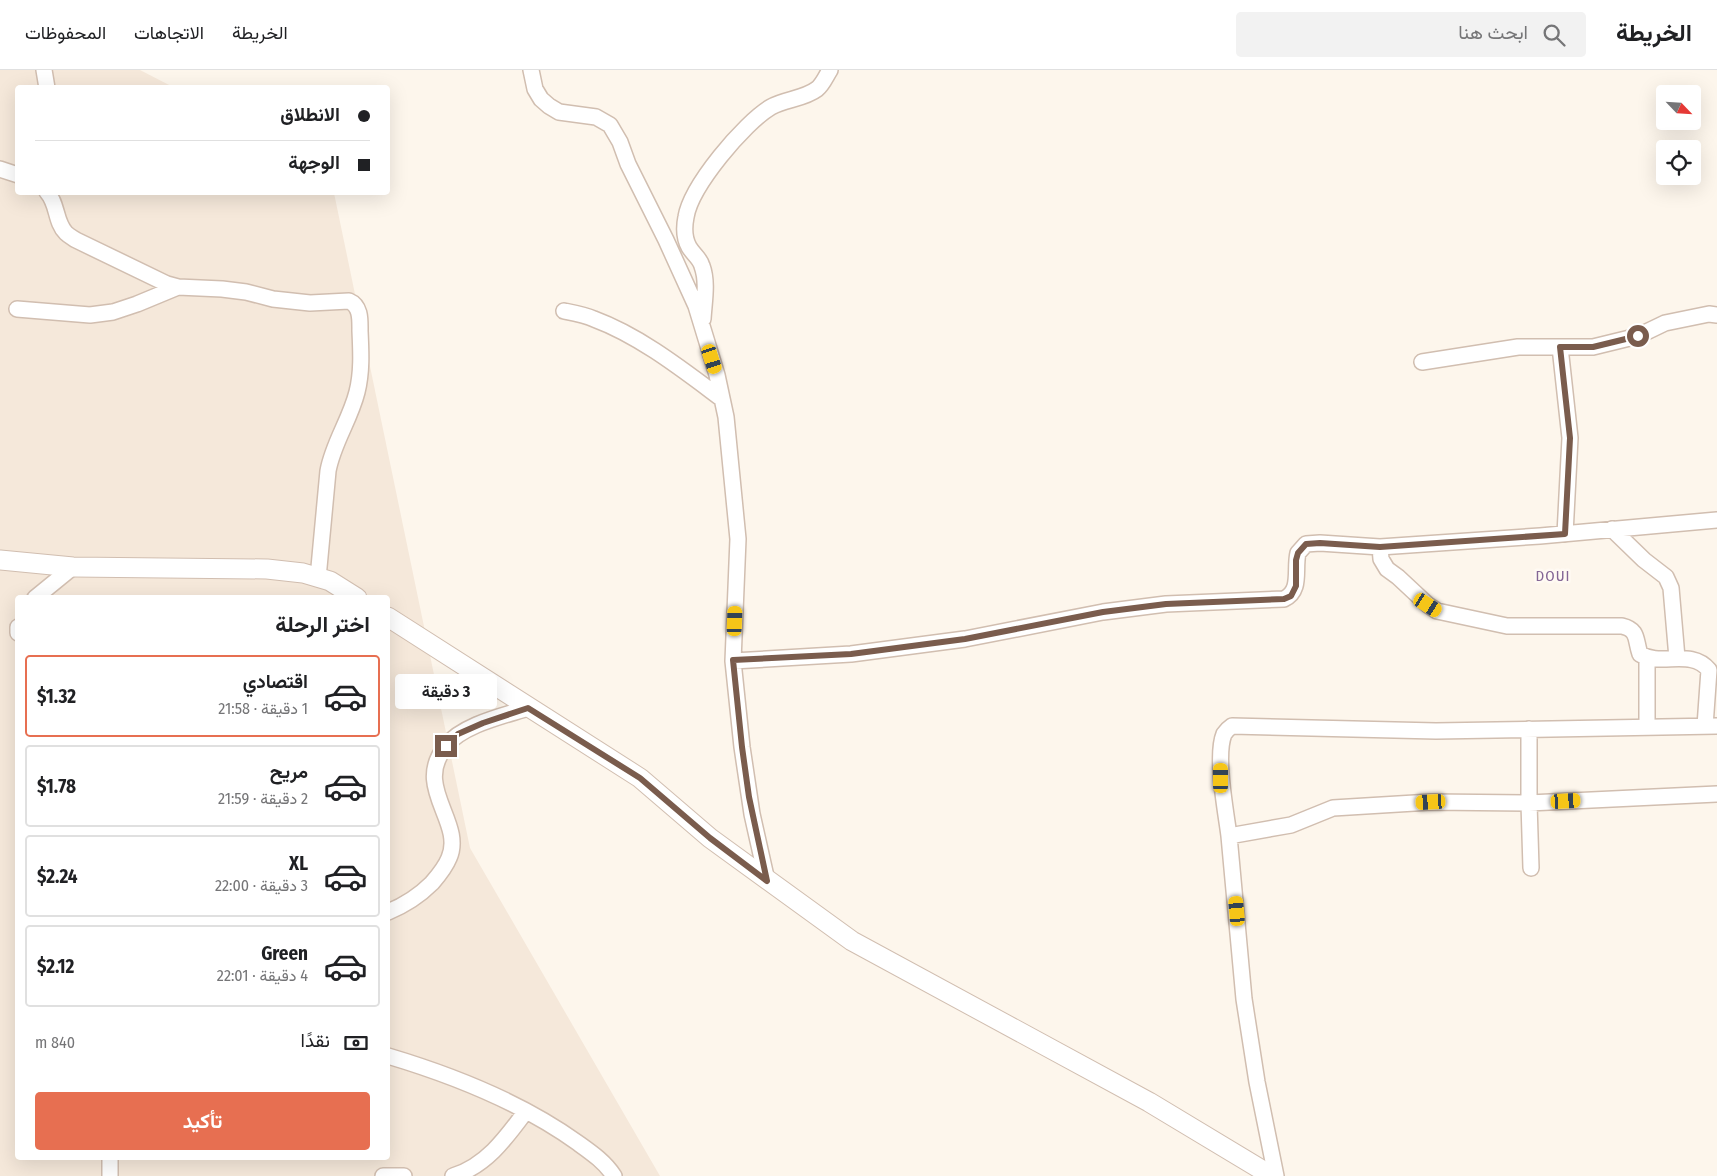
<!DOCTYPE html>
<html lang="ar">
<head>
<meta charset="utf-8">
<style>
  body { margin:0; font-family:"Fira Sans Condensed",Vazirmatn,sans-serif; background:#f2f2f2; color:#202124; direction:rtl; height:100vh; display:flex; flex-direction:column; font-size:19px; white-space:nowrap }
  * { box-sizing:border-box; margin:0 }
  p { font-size:16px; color:#757577 }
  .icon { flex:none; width:28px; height:28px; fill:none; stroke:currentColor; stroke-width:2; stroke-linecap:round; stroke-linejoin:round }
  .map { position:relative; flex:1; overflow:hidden; direction:ltr }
  .details { position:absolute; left:15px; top:525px; width:375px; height:565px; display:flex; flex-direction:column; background:#fff; border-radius:5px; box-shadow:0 5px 20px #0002; direction:rtl }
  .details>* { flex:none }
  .hud { position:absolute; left:15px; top:15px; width:375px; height:110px; border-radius:5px; box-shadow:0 5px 20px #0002; direction:rtl; display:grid; align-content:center; height:110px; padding:0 20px; background:#fff }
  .needle { width:32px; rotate:115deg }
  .buttons { position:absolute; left:1656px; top:15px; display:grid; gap:10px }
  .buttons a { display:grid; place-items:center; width:45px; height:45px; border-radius:5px; background:#fff; box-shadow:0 5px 20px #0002; font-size:25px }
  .end { position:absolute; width:22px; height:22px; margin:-11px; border:6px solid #7a5c4d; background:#fff; box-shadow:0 0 0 2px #fff }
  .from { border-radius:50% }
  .bubble { position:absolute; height:35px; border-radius:5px; background:#fff; box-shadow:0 5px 20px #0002; font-size:16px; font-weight:700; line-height:35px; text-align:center; direction:rtl }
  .car { position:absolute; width:15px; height:30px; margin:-15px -8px; border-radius:6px; box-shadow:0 0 4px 1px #0007; background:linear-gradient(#f5c518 24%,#345 0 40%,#f5c518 0 76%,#345 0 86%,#f5c518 0) }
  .hud b { display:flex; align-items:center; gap:18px; height:48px; font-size:19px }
  .hud b+b { border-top:1px solid #e0e0e0 }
  .hud i { width:12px; height:12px; background:#202124 }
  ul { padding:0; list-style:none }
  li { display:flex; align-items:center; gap:15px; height:82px; margin:0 10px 8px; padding:0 10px; border:2px solid #e0e0e0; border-radius:5px }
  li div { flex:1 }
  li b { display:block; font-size:19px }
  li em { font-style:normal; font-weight:700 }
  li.on { border-color:#e76f51 }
  li>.icon { width:45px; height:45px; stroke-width:1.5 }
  h2 { padding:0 20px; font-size:22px; line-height:60px }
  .pay { display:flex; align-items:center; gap:12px; height:55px; padding:0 20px; font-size:19px }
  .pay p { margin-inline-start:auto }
  .cta { display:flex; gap:10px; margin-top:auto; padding:10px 20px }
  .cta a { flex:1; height:58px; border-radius:5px; background:#e76f51; color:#fff; font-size:20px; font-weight:700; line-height:58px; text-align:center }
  header { display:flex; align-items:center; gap:30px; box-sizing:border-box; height:70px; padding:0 25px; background:#fff; border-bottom:1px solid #e0e0e0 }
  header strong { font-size:24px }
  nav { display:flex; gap:28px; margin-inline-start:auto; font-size:18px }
  .search { width:350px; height:45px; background:#f2f2f2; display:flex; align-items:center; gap:12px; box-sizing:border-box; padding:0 18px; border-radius:5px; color:#757577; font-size:19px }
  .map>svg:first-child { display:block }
  .residential { fill:#f5e8da; fill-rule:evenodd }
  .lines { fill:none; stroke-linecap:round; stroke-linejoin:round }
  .minor-casing { stroke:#d1beb0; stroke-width:18 }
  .tertiary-casing { stroke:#d1beb0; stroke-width:21 }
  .minor { stroke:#fff; stroke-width:15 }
  .tertiary { stroke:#fff; stroke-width:19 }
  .route { stroke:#7a5c4d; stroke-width:6 }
  .labels { text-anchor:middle; stroke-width:5; stroke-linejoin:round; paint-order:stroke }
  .quarter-label { font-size:15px; letter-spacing:1px; fill:#846695; stroke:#fffaf3 }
</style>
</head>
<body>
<header>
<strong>الخريطة</strong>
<div class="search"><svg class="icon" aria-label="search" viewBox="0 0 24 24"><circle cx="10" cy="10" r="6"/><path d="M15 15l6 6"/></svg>ابحث هنا</div>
<nav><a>الخريطة</a><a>الاتجاهات</a><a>المحفوظات</a></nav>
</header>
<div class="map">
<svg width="1717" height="1106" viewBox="0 0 1717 1106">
  <rect width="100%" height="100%" fill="#fdf6ec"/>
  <path class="residential" d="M0 0H140L173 17 18 18V122L334 123 470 778 660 1106H0ZM18 528H388V1088H18Z"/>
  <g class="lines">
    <g class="minor-casing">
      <path id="minor" d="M44 0 47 18
        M531 0 535 19 541 29 549 36 559 42 596 47 610 55 620 72 628 94 666 170 696 236 717 305 726 347 738 469 733 591 742 677 752 744 767 811
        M0 99 18 105
        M47 122C58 134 55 152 66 163 69 166 73 168 76 170L167 214 178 217 222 219 246 222 273 229 310 233 349 231C361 236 360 250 360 261 361 282 362 302 357 322 350 350 333 373 328 401L318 508
        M17 239 90 245 113 242 137 234 178 217
        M564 241C574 243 585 245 594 249 640 266 683 300 722 329
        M703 249C704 232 708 212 702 196 700 188 693 184 689 177 684 168 684 157 686 147 691 116 744 53 771 37 785 29 804 29 817 19 823 14 826 6 830 0
        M1560 277 1570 368 1565 464
        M1422 292 1518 277H1593L1638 266 1665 253 1709 244 1717 245
        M1612 459 1644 490 1666 507 1671 518 1677 588
        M1380 477 1540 466 1717 450
        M35 528 73 497
        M18 557V563
        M733 591 851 584 965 569 1103 542 1166 534 1284 529C1302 521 1294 499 1298 483L1306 474 1320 473 1380 477 1381 489 1387 499 1398 507 1428 535 1437 541 1507 556H1622C1639 560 1635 570 1640 584 1661 597 1691 578 1709 600L1705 656
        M1647 657V588
        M1529 659V733L1531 798
        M1229 766C1226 742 1215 686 1224 664 1226 661 1229 658 1232 656L1436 661 1717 656
        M388 842C405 835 419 826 432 813 438 806 445 798 449 788 465 752 412 717 446 676 462 655 503 646 528 638
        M388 986C455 1006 521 1032 578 1073 592 1083 605 1092 614 1106
        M110 1088V1106
        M383 1106H404
        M453 1106C486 1096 506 1068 526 1041
        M1276 1106 1257 1012 1244 929 1229 766 1291 755 1333 738 1431 732 1529 733 1717 724"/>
    </g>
    <g class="tertiary-casing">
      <path id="tertiary" d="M0 490 73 497 267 499 303 503 330 511 357 528
        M388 547 640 708 710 768 852 871 1149 1032 1272 1106"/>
    </g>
    <use href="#minor" class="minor"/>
    <use href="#tertiary" class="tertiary"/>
  </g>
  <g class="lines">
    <path class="route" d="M446 676 458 664 483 653 528 638 640 708 710 768 767 811 749 727 742 677 733 590 851 584 965 569 1103 542 1166 534 1284 529 1291 526 1296 516V490L1298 483 1306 474 1320 473 1380 477 1565 464 1570 368 1560 277H1593L1638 266"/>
  </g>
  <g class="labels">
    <g class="quarter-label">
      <text x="1553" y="511">DOUI</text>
    </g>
  </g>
</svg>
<div class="buttons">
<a><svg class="needle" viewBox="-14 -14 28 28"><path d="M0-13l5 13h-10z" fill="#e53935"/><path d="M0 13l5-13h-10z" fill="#757577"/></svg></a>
<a><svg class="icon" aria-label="locate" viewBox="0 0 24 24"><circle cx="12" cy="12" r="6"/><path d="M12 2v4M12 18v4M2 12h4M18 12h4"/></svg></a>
</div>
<i class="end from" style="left:1638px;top:266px"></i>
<i class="end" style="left:446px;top:676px"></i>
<div class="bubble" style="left:395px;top:604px;width:102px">3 دقيقة</div>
<i class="car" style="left:712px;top:289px;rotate:162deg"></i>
<i class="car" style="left:1428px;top:535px;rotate:123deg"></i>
<i class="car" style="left:735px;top:551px;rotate:2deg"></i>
<i class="car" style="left:1221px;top:708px;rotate:0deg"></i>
<i class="car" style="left:1566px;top:731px;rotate:87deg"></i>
<i class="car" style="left:1431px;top:732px;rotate:267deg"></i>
<i class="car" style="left:1237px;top:841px;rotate:355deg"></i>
<div class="hud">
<b><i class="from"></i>الانطلاق</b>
<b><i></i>الوجهة</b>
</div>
<section class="details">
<h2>اختر الرحلة</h2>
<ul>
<li class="on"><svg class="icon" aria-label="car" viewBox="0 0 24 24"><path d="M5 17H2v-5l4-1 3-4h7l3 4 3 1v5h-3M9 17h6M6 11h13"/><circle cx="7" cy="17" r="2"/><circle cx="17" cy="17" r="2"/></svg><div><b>اقتصادي</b><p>1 دقيقة · 21:58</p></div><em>$1.32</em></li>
<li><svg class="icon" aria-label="car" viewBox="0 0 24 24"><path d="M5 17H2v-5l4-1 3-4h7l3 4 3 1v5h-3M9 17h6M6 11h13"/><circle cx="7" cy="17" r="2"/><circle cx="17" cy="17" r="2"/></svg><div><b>مريح</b><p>2 دقيقة · 21:59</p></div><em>$1.78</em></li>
<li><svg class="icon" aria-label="car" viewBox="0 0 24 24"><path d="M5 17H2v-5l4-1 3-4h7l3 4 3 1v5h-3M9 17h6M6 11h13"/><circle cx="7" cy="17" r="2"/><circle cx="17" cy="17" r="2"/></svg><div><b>XL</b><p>3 دقيقة · 22:00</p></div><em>$2.24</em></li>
<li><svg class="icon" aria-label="car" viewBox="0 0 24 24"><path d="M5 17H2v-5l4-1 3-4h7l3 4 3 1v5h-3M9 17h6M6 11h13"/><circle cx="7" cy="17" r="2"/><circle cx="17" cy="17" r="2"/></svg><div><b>Green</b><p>4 دقيقة · 22:01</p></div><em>$2.12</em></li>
</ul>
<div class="pay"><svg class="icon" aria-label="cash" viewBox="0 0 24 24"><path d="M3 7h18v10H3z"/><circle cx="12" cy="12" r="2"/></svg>نقدًا<p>840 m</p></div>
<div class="cta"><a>تأكيد</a></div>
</section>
</div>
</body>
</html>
